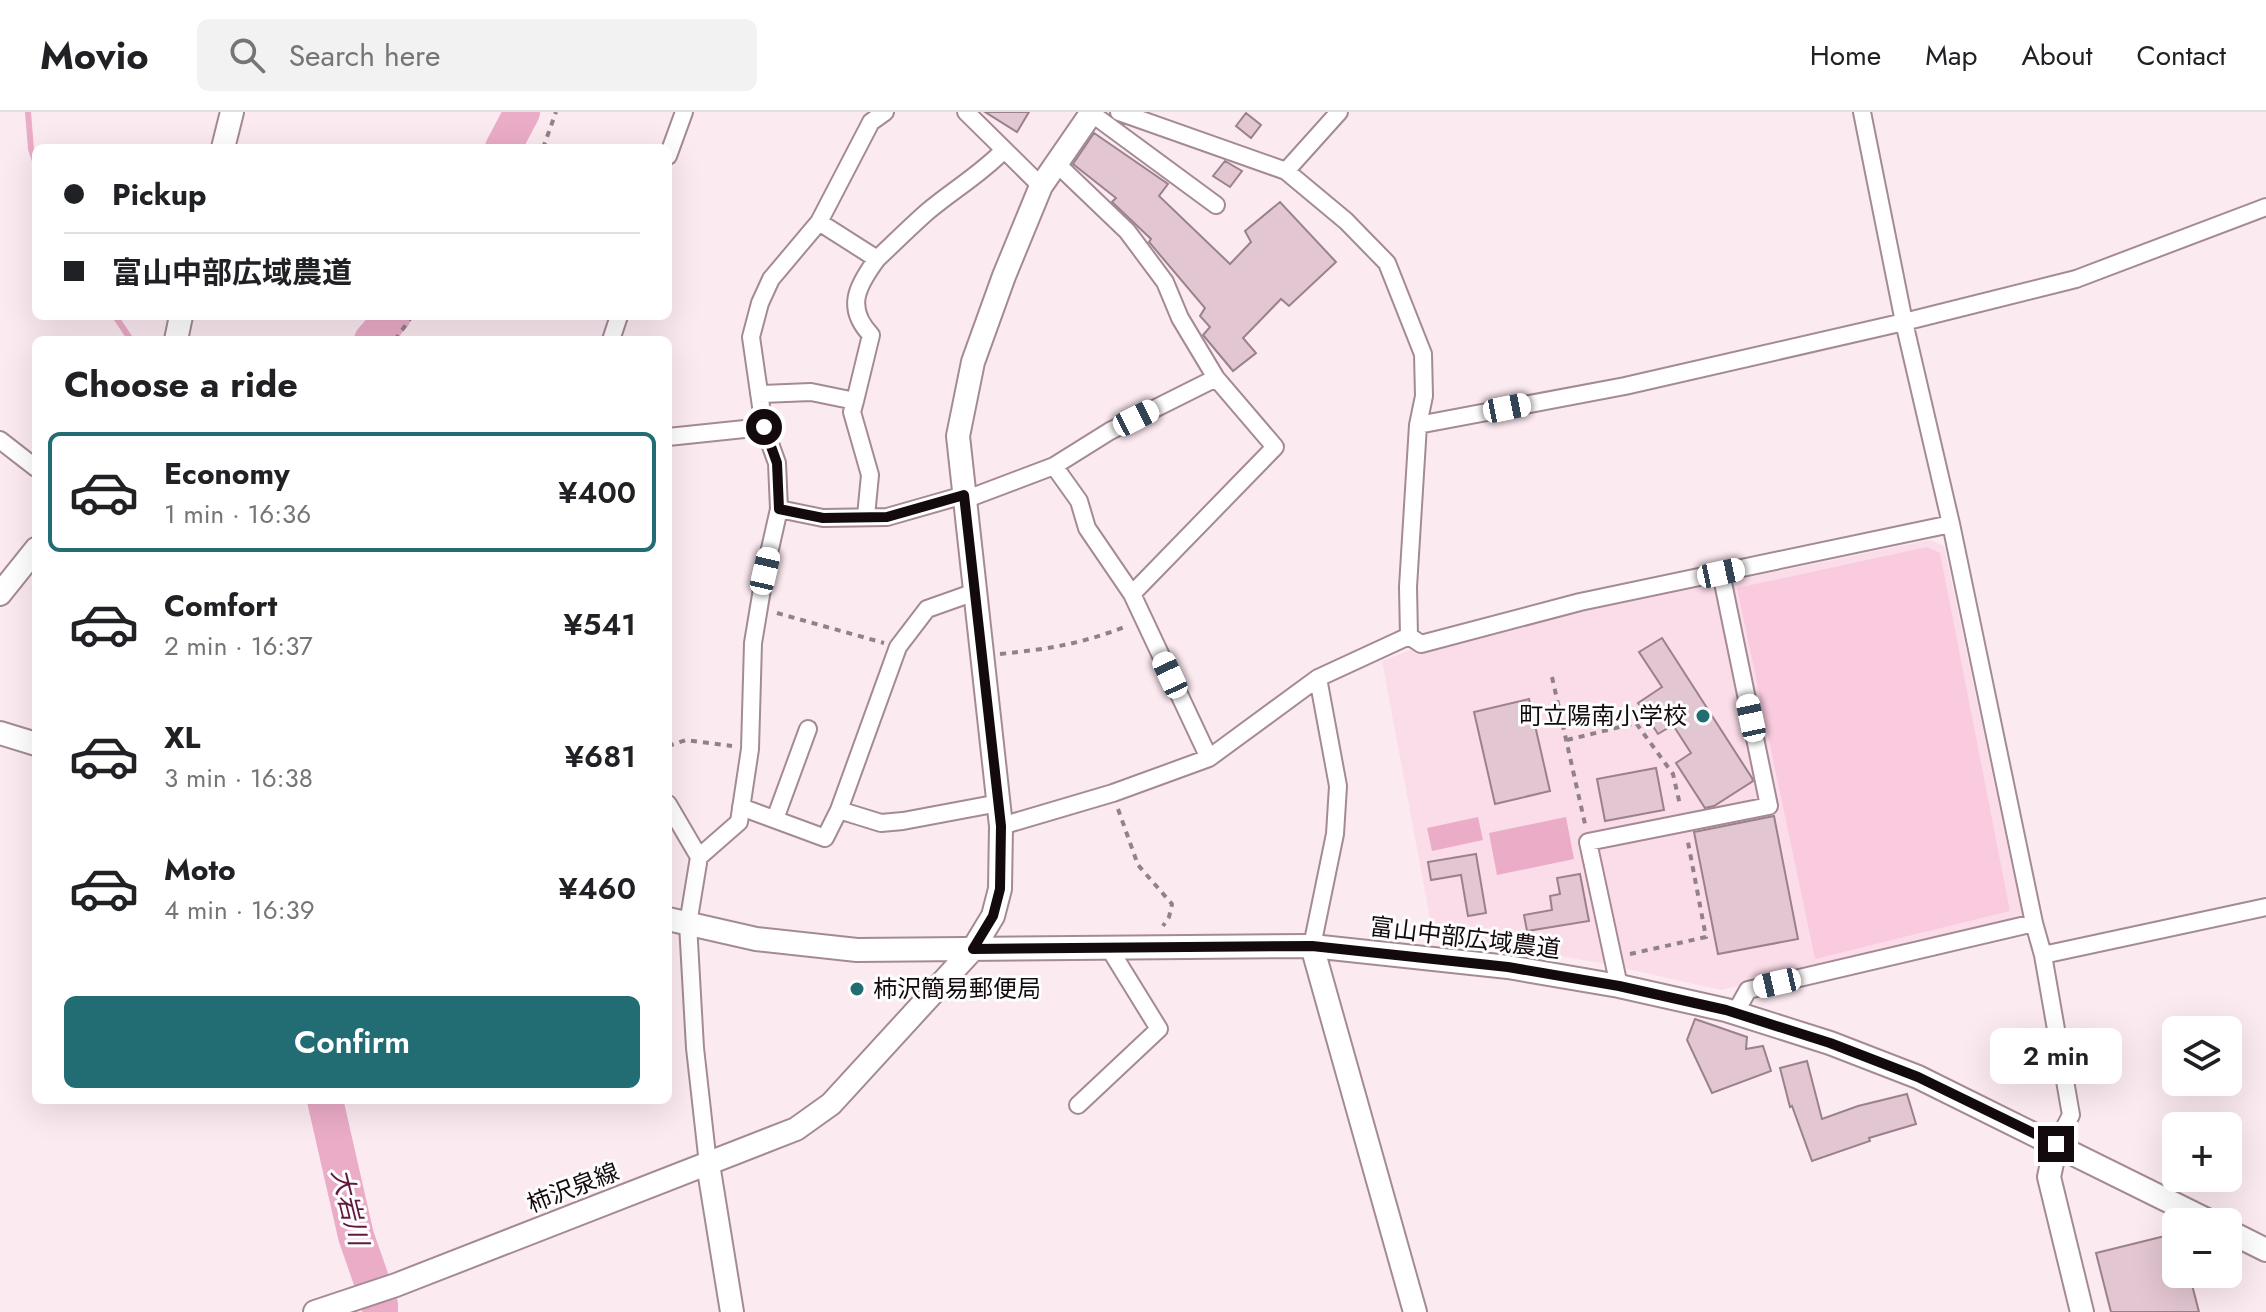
<!DOCTYPE html>
<html lang="en">
<head>
<meta charset="utf-8">
<style>
  body { margin:0; font-family:Jost,"Noto Sans JP",sans-serif; background:#f2f2f2; color:#202124; height:100vh; display:flex; flex-direction:column; font-size:30px; white-space:nowrap }
  * { box-sizing:border-box; margin:0 }
  p { font-size:26px; color:#757577 }
  .icon { flex:none; width:44px; height:44px; fill:none; stroke:currentColor; stroke-width:2; stroke-linecap:round; stroke-linejoin:round }
  .map { position:relative; flex:1; overflow:hidden }
  .side { position:absolute; left:32px; top:224px; width:640px; height:768px; display:flex; flex-direction:column; background:#fff; border-radius:12px; box-shadow:0 8px 32px #0002 }
  .side>* { flex:none }
  .top-card { position:absolute; left:32px; top:32px; width:640px; height:176px; border-radius:12px; box-shadow:0 8px 32px #0002; display:grid; align-content:center; height:176px; padding:0 32px; background:#fff }
  .buttons { position:absolute; left:2162px; top:904px; display:grid; gap:16px }
  .buttons a { display:grid; place-items:center; width:80px; height:80px; border-radius:12px; background:#fff; box-shadow:0 8px 32px #0002; font-size:40px }
  .end { position:absolute; width:36px; height:36px; margin:-18px; border:10px solid #130a0e; background:#fff; box-shadow:0 0 0 4px #fff }
  .from { border-radius:50% }
  .bubble { position:absolute; height:56px; border-radius:12px; background:#fff; box-shadow:0 8px 32px #0002; font-size:26px; font-weight:600; line-height:56px; text-align:center }
  .car { position:absolute; width:24px; height:48px; margin:-24px -12px; border-radius:10px; box-shadow:0 0 6px 2px #0007; background:linear-gradient(#fff 24%,#345 0 40%,#fff 0 76%,#345 0 86%,#fff 0) }
  .top-card b { display:flex; align-items:center; gap:28px; height:76px; font-size:30px }
  .top-card b+b { border-top:2px solid #e0e0e0 }
  .top-card i { width:20px; height:20px; background:#202124 }
  ul { padding:0; list-style:none }
  li { display:flex; align-items:center; gap:24px; height:120px; margin:0 16px 12px; padding:0 16px; border:4px solid transparent; border-radius:12px }
  li div { flex:1 }
  li b { display:block; font-size:30px }
  li em { font-style:normal; font-weight:600 }
  li.current { border-color:#226c74 }
  li>.icon { width:72px; height:72px; stroke-width:1.5 }
  h2 { padding:0 32px; font-size:36px; line-height:96px }
  .cta { display:flex; gap:16px; margin-top:auto; padding:16px 32px }
  .cta a { flex:1; height:92px; border-radius:12px; background:#226c74; color:#fff; font-size:32px; font-weight:600; line-height:92px; text-align:center }
  header { display:flex; align-items:center; gap:48px; box-sizing:border-box; height:112px; padding:0 40px; background:#fff; border-bottom:2px solid #e0e0e0 }
  header strong { font-size:38px }
  nav { display:flex; gap:44px; margin-inline-start:auto; font-size:28px }
  .search { width:560px; height:72px; background:#f2f2f2; display:flex; align-items:center; gap:20px; box-sizing:border-box; padding:0 28px; border-radius:12px; color:#757577; font-size:30px }
  .map>svg:first-child { display:block }
  .built { fill:#fbdde9 }
  .green { fill:#facbdf }
  .water { fill:#ebacc8 }
  .lines { fill:none; stroke-linecap:round; stroke-linejoin:round }
  .stream { stroke:#ebacc8; stroke-width:6 }
  .river { stroke:#ebacc8; stroke-width:36 }
  .building { fill:#e2c6d1; stroke:#9b818c; stroke-width:2 }
  .street-casing { stroke:#a48a95; stroke-width:20 }
  .secondary-casing { stroke:#a48a95; stroke-width:26 }
  .path { stroke:#908288; stroke-width:4; stroke-dasharray:6 6; stroke-linecap:butt }
  .street { stroke:#fff; stroke-width:16 }
  .secondary { stroke:#fff; stroke-width:22 }
  .route { stroke:#130a0e; stroke-width:10 }
  .poi-dot { fill:#226c74; stroke:#fdfdfd; stroke-width:3 }
  .labels { text-anchor:middle; stroke-width:6; stroke-linejoin:round; paint-order:stroke }
  .poi-label { font-size:24px; fill:#130a0e; stroke:#fdfdfd; text-anchor:end }
  .street-label { font-size:24px; fill:#130a0e; stroke:#fdfdfd }
  .water-label { font-size:26px; font-style:italic; fill:#60183f; stroke:#fdfdfd }
</style>
</head>
<body>
<header>
<strong>Movio</strong>
<div class="search"><svg class="icon" aria-label="search" viewBox="0 0 24 24"><circle cx="10" cy="10" r="6"/><path d="M15 15l6 6"/></svg>Search here</div>
<nav><a>Home</a><a>Map</a><a>About</a><a>Contact</a></nav>
</header>
<div class="map">
<svg width="2266" height="1200" viewBox="0 0 2266 1200">
  <rect width="100%" height="100%" fill="#fceaf1"/>
  <path class="built" d="M1930 428 1944 434 2023 806 1721 878 1600 851 1433 822 1382 549 1429 531Z"/>
  <path class="green" d="M1927 435 1940 441 2010 799 1815 847 1737 476Z"/>
  <path class="water" d="M1478 705 1483 728 1432 739 1427 716Z
    M1566 705 1574 747 1497 763 1489 721Z"/>
  <g class="lines">
    <path class="stream" d="M28 0 31 37 36 52
      M115 204 131 228"/>
    <path class="river" d="M503 36 522 0
      M372 228 393 204
      M325 988 356 1124 380 1193V1200"/>
  </g>
  <path class="building" d="M985 0H1029L1017 20Z
    M1246 1 1261 13 1251 26 1236 14Z
    M1094 21 1168 72 1159 84 1230 152 1251 130 1245 119 1280 90 1336 150 1289 194 1281 187 1243 226 1256 241 1233 259 1203 223 1210 215 1200 204 1205 196 1149 130 1151 127 1112 90 1116 86 1073 52Z
    M1225 49 1242 59 1230 75 1213 64Z
    M1662 526 1752 666 1753 669 1714 694 1705 696 1676 651 1691 641 1673 613 1658 622 1638 591 1662 575 1639 540Z
    M1529 587 1550 679 1495 692 1474 600Z
    M1656 656 1664 698 1605 709 1597 667Z
    M1774 704 1798 827 1718 842 1694 720Z
    M1476 742 1486 801 1468 804 1461 763 1431 768 1428 750Z
    M1580 762 1589 809 1527 819 1524 803 1552 798 1550 784 1560 782 1557 766Z
    M1695 907 1747 925 1746 937 1763 934 1771 959 1712 981 1687 928Z
    M1807 949 1822 1007 1858 994 1907 982 1916 1012 1869 1026 1870 1029 1812 1049 1792 994 1790 995 1780 956Z
    M2165 1124 2177 1172 2191 1169 2199 1200H2111L2096 1141Z"/>
  <g class="lines">
    <g class="street-casing">
      <path id="street" d="M966 0 1041 74
        M1862 0 1904 210 1951 412 2034 811 2043 843 2071 1003 2056 1032
        M1091 1 1216 93
        M668 44 684 0
        M1057 52 1127 119 1165 170 1180 206 1216 266 1275 335 1132 482 1087 416 1079 389 1054 354 1110 319 1216 266
        M1286 59 1339 0
        M819 110 877 147C857 174 845 196 871 223L855 289
        M877 147C894 131 910 115 927 100 953 78 981 62 1004 38
        M611 228 619 204
        M759 282 811 280 855 289 852 300 870 363 866 404
        M1418 313 1625 274 1904 210 2076 167 2266 95
        M668 325 764 315
        M0 328 36 356
        M964 388 1054 354
        M779 397 823 406 887 405 964 383
        M1132 482 1209 646
        M1409 524 1421 532 1580 490 1951 412
        M668 692 699 745
        M741 695 825 726 839 698 881 711 903 709 999 691
        M839 698 898 535 927 497 975 480
        M775 707 808 617
        M1001 714 1113 681 1209 646 1318 566 1409 524 1408 475 1418 313 1424 284 1423 242 1387 151 1346 109 1286 59 1119 0
        M1312 834 1335 722 1338 674 1318 566
        M2043 843 2266 795
        M1619 874 1588 730 1769 694 1721 461
        M1735 901 1748 878 2034 811
        M1078 993 1159 917 1109 836
        M708 1052 695 936 688 812 699 745 739 710 750 637 753 531 765 459 779 397 777 351 764 315 751 225 760 191 771 167 819 110 871 10 885 0"/>
    </g>
    <g class="secondary-casing">
      <path id="secondary" d="M223 36 232 0
        M176 228 181 204
        M0 482 36 437
        M0 621 36 632
        M668 807 756 827 857 838 1312 834 1508 855 1619 874 1726 898 1830 931 1918 965 2211 1110
        M1312 834 1415 1200
        M2056 1032 2049 1065 2082 1200
        M708 1052 732 1200
        M2228 1119 2266 1138
        M315 1200 396 1173 796 1017 831 992 973 837 993 804 1000 777 1001 714 958 324 973 250 1004 164 1041 74 1092 0"/>
    </g>
    <path class="path" d="M543 36 556 0
      M395 228 412 204
      M777 501 884 531
      M1000 542C1049 537 1081 532 1127 514
      M1552 565 1585 712
      M1567 628 1636 611 1673 662 1680 693
      M668 634 686 628 732 634
      M1118 697 1138 753 1172 792 1169 805 1163 814
      M1630 842 1706 825 1687 725"/>
    <use href="#street" class="street"/>
    <use href="#secondary" class="secondary"/>
  </g>
  <g class="lines">
    <path class="route" d="M764 315 777 351 779 397 823 406 887 405 964 383 1001 714 1000 777 993 804 973 837 1312 834 1508 855 1619 874 1726 898 1830 931 1918 965 2056 1032"/>
  </g>
  <g class="poi-dot">
    <circle cx="1703" cy="604" r="8"/>
    <circle cx="857" cy="877" r="8"/>
  </g>
  <g class="labels">
    <g class="poi-label">
      <text x="1687" y="612">町立陽南小学校</text>
      <text x="873" y="885" text-anchor="start">柿沢簡易郵便局</text>
    </g>
    <g class="street-label">
      <text transform="translate(1465 826) rotate(7)" y="8">富山中部広域農道</text>
      <text transform="translate(573 1076) rotate(-21)" y="8">柿沢泉線</text>
    </g>
    <g class="water-label">
      <text transform="translate(350 1095) rotate(76)" y="9">大岩川</text>
    </g>
  </g>
</svg>
<div class="buttons">
<a><svg class="icon" aria-label="layers" viewBox="0 0 24 24"><path d="M12 4l9 5-9 5-9-5zM3 14l9 5 9-5"/></svg></a>
<a>+</a>
<a>−</a>
</div>
<i class="end from" style="left:764px;top:315px"></i>
<i class="end" style="left:2056px;top:1032px"></i>
<div class="bubble" style="left:1990px;top:916px;width:132px">2 min</div>
<i class="car" style="left:1507px;top:296px;rotate:79deg"></i>
<i class="car" style="left:1136px;top:306px;rotate:63deg"></i>
<i class="car" style="left:765px;top:459px;rotate:13deg"></i>
<i class="car" style="left:1721px;top:461px;rotate:78deg"></i>
<i class="car" style="left:1170px;top:563px;rotate:335deg"></i>
<i class="car" style="left:1751px;top:606px;rotate:348deg"></i>
<i class="car" style="left:1777px;top:871px;rotate:257deg"></i>
<div class="top-card">
<b><i class="from"></i>Pickup</b>
<b><i></i>富山中部広域農道</b>
</div>
<section class="side">
<h2>Choose a ride</h2>
<ul>
<li class="current"><svg class="icon" aria-label="car" viewBox="0 0 24 24"><path d="M5 17H2v-5l4-1 3-4h7l3 4 3 1v5h-3M9 17h6M6 11h13"/><circle cx="7" cy="17" r="2"/><circle cx="17" cy="17" r="2"/></svg><div><b>Economy</b><p>1 min · 16:36</p></div><em>¥400</em></li>
<li><svg class="icon" aria-label="car" viewBox="0 0 24 24"><path d="M5 17H2v-5l4-1 3-4h7l3 4 3 1v5h-3M9 17h6M6 11h13"/><circle cx="7" cy="17" r="2"/><circle cx="17" cy="17" r="2"/></svg><div><b>Comfort</b><p>2 min · 16:37</p></div><em>¥541</em></li>
<li><svg class="icon" aria-label="car" viewBox="0 0 24 24"><path d="M5 17H2v-5l4-1 3-4h7l3 4 3 1v5h-3M9 17h6M6 11h13"/><circle cx="7" cy="17" r="2"/><circle cx="17" cy="17" r="2"/></svg><div><b>XL</b><p>3 min · 16:38</p></div><em>¥681</em></li>
<li><svg class="icon" aria-label="car" viewBox="0 0 24 24"><path d="M5 17H2v-5l4-1 3-4h7l3 4 3 1v5h-3M9 17h6M6 11h13"/><circle cx="7" cy="17" r="2"/><circle cx="17" cy="17" r="2"/></svg><div><b>Moto</b><p>4 min · 16:39</p></div><em>¥460</em></li>
</ul>
<div class="cta"><a>Confirm</a></div>
</section>
</div>
</body>
</html>
